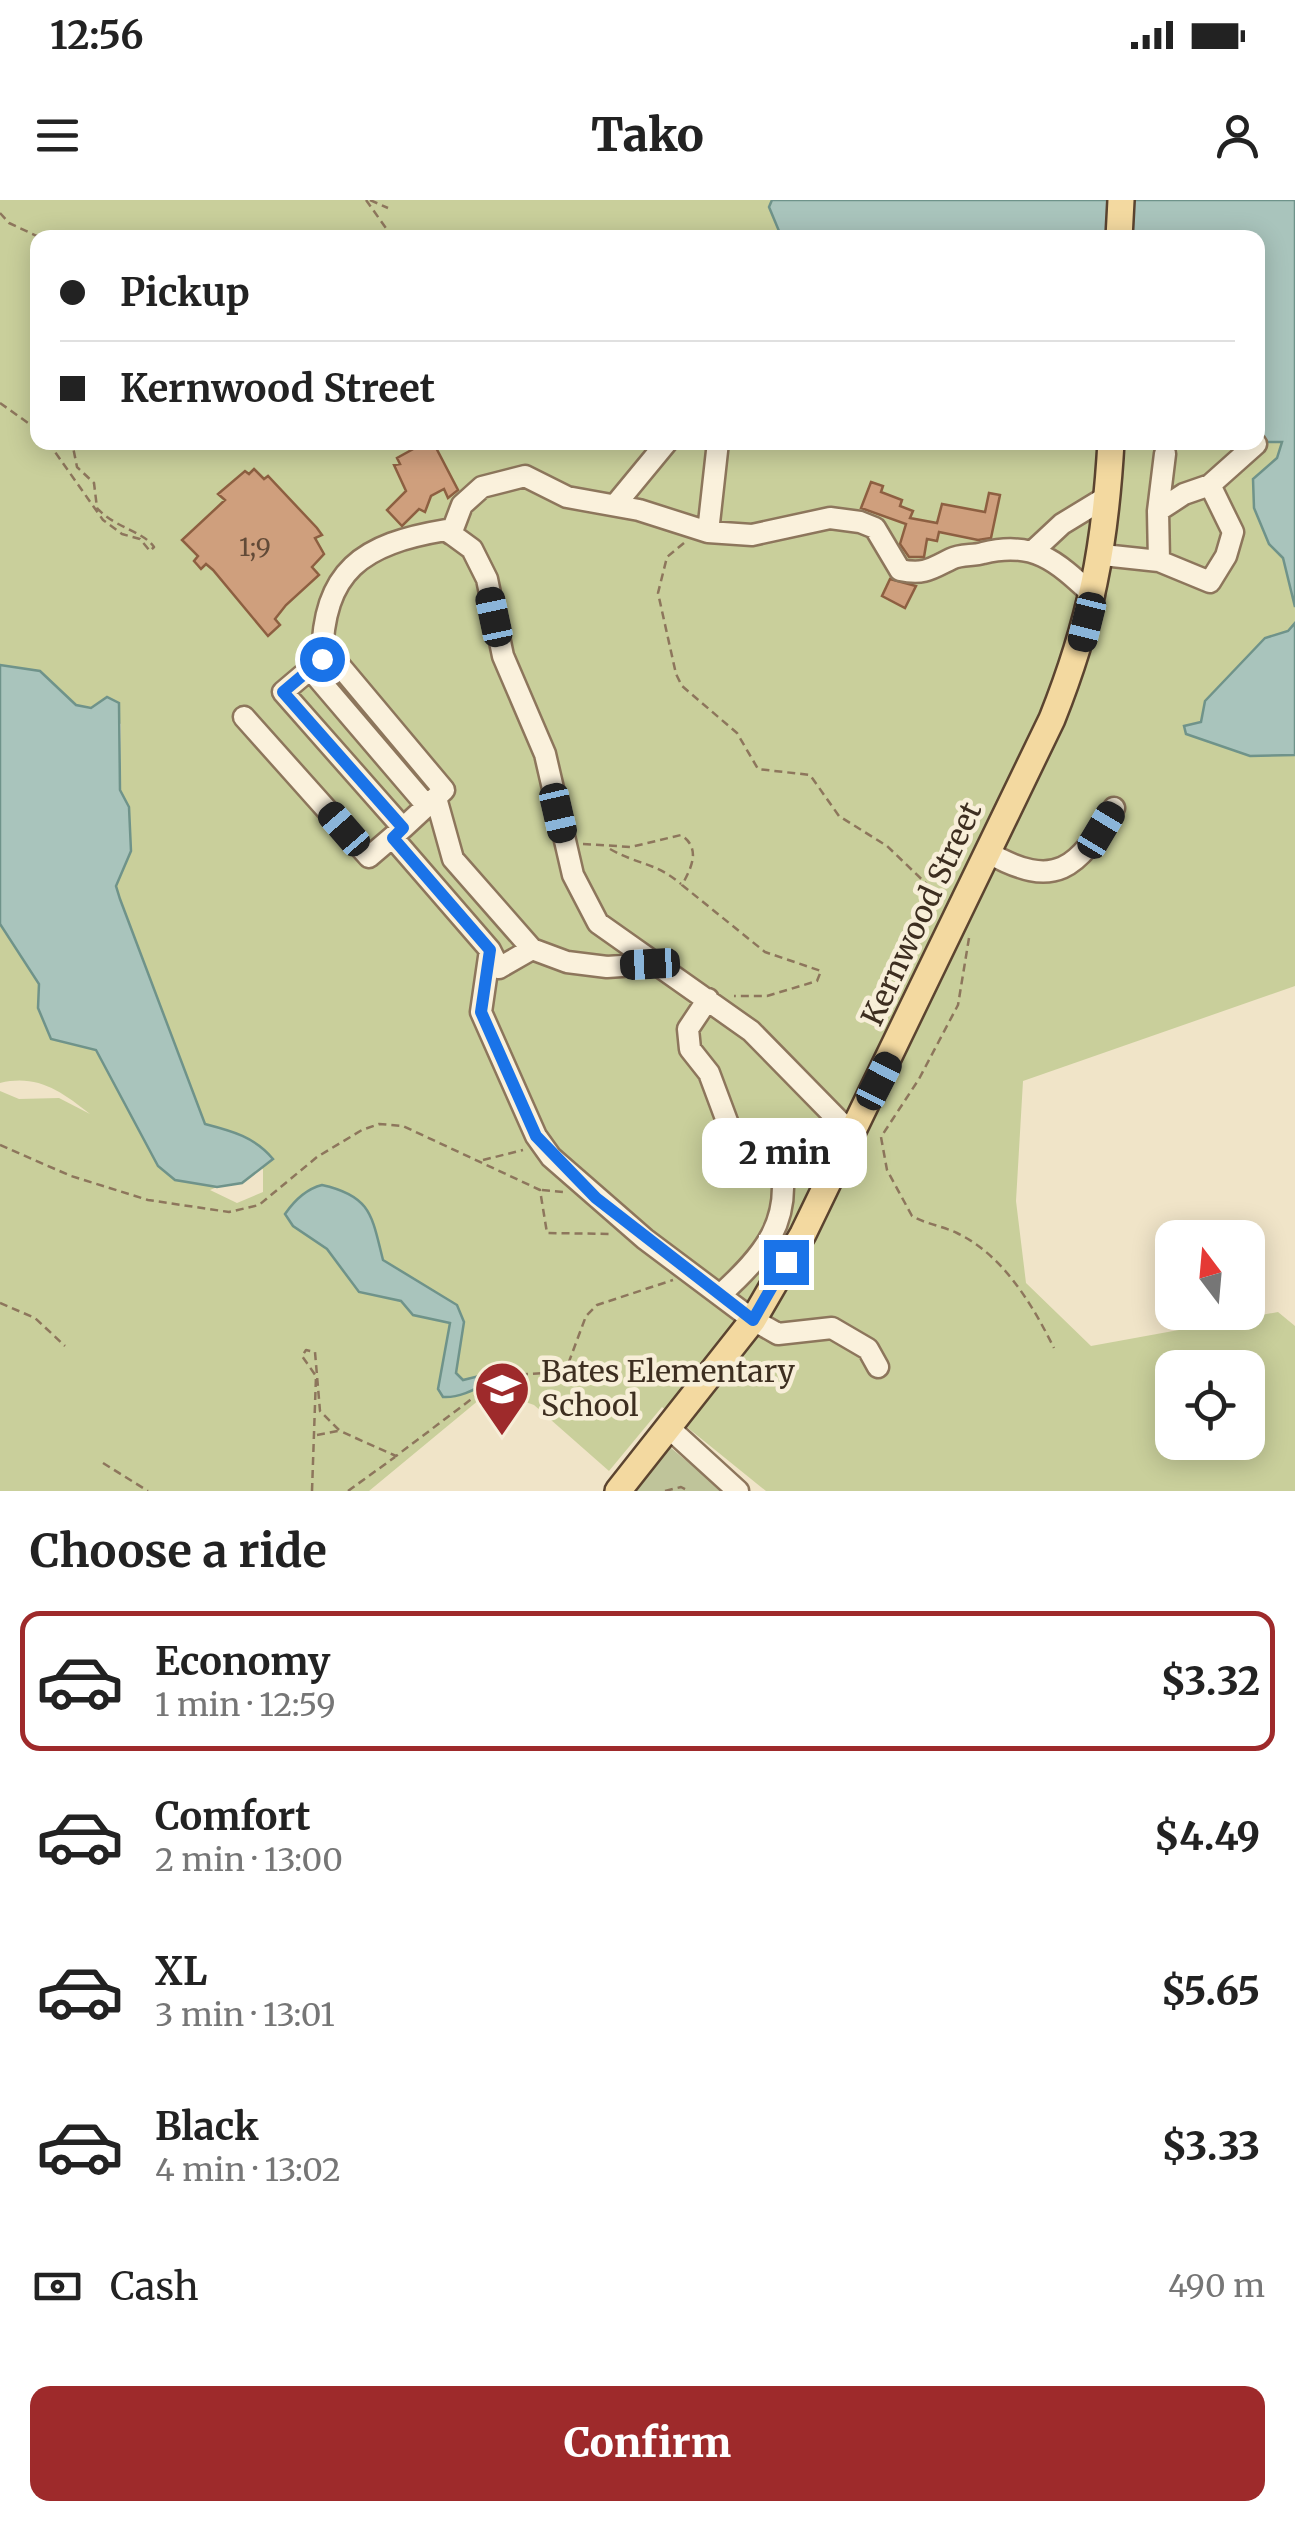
<!DOCTYPE html>
<html lang="en">
<head>
<meta charset="utf-8">
<style>
  body { margin:0; font-family:Merriweather,serif; background:#f6f6f6; color:#222; height:100vh; display:flex; flex-direction:column; font-size:38px; white-space:nowrap }
  * { box-sizing:border-box; margin:0 }
  p { font-size:32px; color:#767676 }
  .icon { flex:none; width:55px; height:55px; fill:none; stroke:currentColor; stroke-width:2; stroke-linecap:round; stroke-linejoin:round }
  .map { position:relative; height:1291px; overflow:hidden }
  .details { display:flex; flex-direction:column; background:#fff; flex:1 }
  .details>* { flex:none }
  .banner { position:absolute; left:30px; top:30px; width:1235px; height:220px; border-radius:20px; box-shadow:0 5px 25px #0003; display:grid; align-content:center; height:220px; padding:0 30px; background:#fff }
  .needle { width:65px; rotate:344deg }
  .buttons { position:absolute; left:1155px; top:1020px; display:grid; gap:20px }
  .buttons a { display:grid; place-items:center; width:110px; height:110px; border-radius:20px; background:#fff; box-shadow:0 5px 25px #0003; font-size:50px }
  .end { position:absolute; width:45px; height:45px; margin:-22px; border:12px solid #1a73e8; background:#fff; box-shadow:0 0 0 5px #fff }
  .from { border-radius:50% }
  .bubble { position:absolute; height:70px; border-radius:20px; background:#fff; box-shadow:0 5px 25px #0003; font-size:32px; font-weight:800; line-height:70px; text-align:center }
  .car { position:absolute; width:30px; height:60px; margin:-30px -15px; border-radius:12px; box-shadow:0 0 8px 2px #0007; background:linear-gradient(#222 24%,#8ab4d8 0 40%,#222 0 76%,#8ab4d8 0 86%,#222 0) }
  .banner b { display:flex; align-items:center; gap:35px; height:95px; font-size:38px }
  .banner b+b { border-top:2px solid #e0e0e0 }
  .banner i { width:25px; height:25px; background:#222 }
  ul { padding:0; list-style:none }
  li { display:flex; align-items:center; gap:30px; height:140px; margin:0 20px 15px; padding:0 10px; border:5px solid transparent; border-radius:20px }
  li div { flex:1 }
  li b { display:block; font-size:38px }
  li em { font-style:normal; font-weight:800 }
  li.active { border-color:#9e2a2b }
  li>.icon { width:90px; height:90px; stroke-width:1.5 }
  h2 { padding:0 30px; font-size:45px; line-height:120px }
  .pay { display:flex; align-items:center; gap:25px; height:110px; padding:0 30px; font-size:38px }
  .pay p { margin-inline-start:auto }
  .action { display:flex; gap:20px; margin-top:auto; padding:20px 30px }
  .action a { flex:1; height:115px; border-radius:20px; background:#9e2a2b; color:#fff; font-size:40px; font-weight:800; line-height:115px; text-align:center }
  .status { display:flex; justify-content:space-between; align-items:center; height:70px; padding:0 50px; background:#fff; direction:ltr }
  .status svg { height:28px; fill:currentColor }
  header { display:flex; justify-content:space-between; align-items:center; height:130px; padding:0 30px; background:#fff; font-size:45px; font-weight:800 }
  .map>svg:first-child { display:block }
  .green { fill:#c9cf9b; fill-rule:evenodd }
  .cemetery { fill:#bfc49a }
  .water { fill:#a9c4bc; stroke:#6f938a; stroke-width:2.5 }
  .building { fill:#cf9f7d; stroke:#8d5f41; stroke-width:2.5 }
  .lines { fill:none; stroke-linecap:round; stroke-linejoin:round }
  .minor-casing { stroke:#8d765c; stroke-width:25 }
  .major-casing { stroke:#5b4430; stroke-width:30 }
  .path { stroke:#8d765c; stroke-width:2.5; stroke-dasharray:8 5; stroke-linecap:butt }
  .minor { stroke:#faf1dc; stroke-width:20 }
  .major { stroke:#f3d9a0; stroke-width:25 }
  .route { stroke:#1a73e8; stroke-width:12 }
  .labels { text-anchor:middle; stroke-width:9; stroke-linejoin:round; paint-order:stroke }
  .number-label { font-size:25px; fill:#624a37 }
  .street-label { font-size:30px; fill:#3d2e20; stroke:#f7eed8 }
  .poi-label { font-size:30px; fill:#3d2e20; stroke:#f7eed8; text-anchor:start }
</style>
</head>
<body>
<div class="status"><b>12:56</b><svg viewBox="0 0 49 12"><path d="M0 12V9h3v3zM5 12V6h3v6zM10 12V3h3v9zM15 12V0h3v12zM26 1h20v11H26zM47 4h2v5h-2z"/></svg></div>
<header><svg class="icon" aria-label="menu" viewBox="0 0 24 24"><path d="M4 6h16M4 12h16M4 18h16"/></svg>Tako<svg class="icon" aria-label="person" viewBox="0 0 24 24"><circle cx="12" cy="8" r="4"/><path d="M4 21q1-7 8-7t8 7"/></svg></header>
<div class="map">
<svg width="1295" height="1291" viewBox="0 0 1295 1291">
  <rect width="100%" height="100%" fill="#f0e4c8"/>
  <path class="green" d="M0 0H775L781 37 38 38V242H1258V225L1281 241 1295 243V786L1023 881 1016 1001 1026 1083 1091 1146 1278 1112 1295 1126V1291H766L662 1207 609 1271 534 1205 517 1199 499 1205 485 1195 369 1291H0V891L19 899 59 898 90 914C61 891 37 874 0 883V724L39 784 38 808 51 839 96 849 158 966 192 983 217 987 210 990 237 1003 263 992V970L253 941 205 924 125 715 116 686 131 650 129 607 120 590 121 524 76 506 40 471 0 465ZM1172 1168H1248V1242H1172Z"/>
  <path class="cemetery" d="M665 1243 723 1291H626Z"/>
  <path class="water" d="M772 0H1295V407L1283 358 1269 344 1254 308 1253 279 1277 258 1282 242H1258V38L774 37 779 31 769 7Z
    M1295 423V555L1250 556 1186 534 1184 526 1201 522 1205 501 1265 438 1288 431Z
    M0 465 40 471 76 505 91 508 107 497 119 503 120 590 129 607 131 651 116 686 120 699 205 924C232 931 255 937 273 959L242 983 217 987 175 980 158 966 96 850 51 839 38 808 39 784 0 724Z
    M322 985C372 996 372 1017 383 1060L457 1105 464 1122 456 1173 463 1180 479 1176 486 1181C476 1191 456 1198 443 1197L438 1189 450 1123 413 1115 401 1101 359 1092 327 1049 293 1026 285 1014C294 1001 306 989 322 985Z"/>
  <path class="building" d="M426 242H433L458 290 448 298 444 289 431 296 425 312 419 309 402 326 387 310 406 291 394 265 400 264 397 258Z
    M254 269 264 279 268 276 317 328 322 335 315 338 324 354 312 367 319 375 286 405 275 419 280 425 268 436 213 370 206 364 201 369 194 361 198 356 182 340 225 300 218 294 245 271 249 274Z
    M871 282 883 286 881 292 902 300 900 306 913 311 910 318 937 323 942 304 985 312 989 293 1000 295 991 338 978 340 939 332 937 341 927 339 924 357H909L900 344 906 324 861 308Z
    M890 379 916 386 905 408 882 396Z"/>
  <g class="lines">
    <g class="minor-casing">
      <path id="minor" d="M615 305 667 242
        M1158 311 1165 254
        M708 332 718 242
        M451 334 462 305 482 287 525 276 567 297 639 310 708 332 752 335 830 318 860 322 875 328 900 370C924 375 931 369 951 359 961 354 973 356 983 353 1035 340 1057 362 1094 396
        M1032 352 1062 324 1108 296
        M1103 355 1159 361 1210 382 1226 356 1233 332 1210 285
        M1159 361 1158 311 1184 294 1210 285 1256 244
        M322 459C323 370 362 344 446 330L472 349 487 379 503 456 545 554 573 675 598 723 751 831 852 934
        M322 459 335 460 444 590 403 628 283 492Z
        M310 469 427 606
        M244 517 369 657 403 628
        M436 598 453 659 532 749 567 762 607 767 651 764
        M393 638 490 750 499 768 532 749
        M987 652C1056 691 1077 669 1114 608
        M490 750 481 812 536 936 551 957 645 1039 753 1120 778 1134 832 1128 868 1149 878 1167
        M708 799 688 829 690 849 709 873 734 940 780 960C793 1021 764 1055 720 1095
        M669 1228 738 1291"/>
    </g>
    <g class="major-casing">
      <path id="major" d="M1119 38 1121 0
        M618 1291 753 1120 803 1034 1052 519C1091 421 1105 348 1111 242"/>
    </g>
    <path class="path" d="M366 0 393 38
      M370 0 388 8
      M0 13 9 23 41 38
      M0 203 38 230
      M48 242 103 320 122 334 140 339 150 351 154 347C143 331 115 328 97 308L94 283 77 267 72 242
      M684 343 667 357 658 393 676 474 682 486 737 533 758 569 810 575 839 616 887 646 937 694
      M583 644 631 647 681 635C701 648 692 667 682 685L765 752 821 771 817 781 767 796H734
      M610 649C638 665 655 662 681 684
      M969 738 958 805 919 879 881 937 887 970 912 1016C926 1024 942 1026 957 1033 1003 1055 1032 1104 1054 1148
      M0 945 71 976 148 1000 229 1012 259 1005 317 957 362 930 379 924 403 926 540 990 547 1033 612 1034
      M483 960 523 950
      M542 990 564 992
      M0 1103 35 1118 65 1146
      M317 1235 338 1231
      M103 1263 148 1291
      M312 1291 316 1176 302 1156 306 1150 315 1152 320 1211 340 1231 396 1256 498 1179C521 1171 545 1177 567 1167L586 1116 597 1105 673 1080
      M348 1291 395 1257
      M665 1291 681 1287 689 1291"/>
    <use href="#minor" class="minor"/>
    <use href="#major" class="major"/>
  </g>
  <g class="lines">
    <path class="route" d="M322 459 283 492 403 628 393 638 490 750 481 812 536 936 596 998 753 1120 786 1062"/>
  </g>
  <defs>
    <g id="school-pin" transform="scale(2.875)"><path d="M0 17L-7.5 6A9.5 9.5 0 1 1 7.5 6Z" fill="#9e2a2b" stroke="#f7eed8"/><path d="M0-5L7-2L0 1L-7-2ZM-4 1L0 2.5L4 1V4Q0 6-4 4Z" fill="#fff"/></g>
  </defs>
  <g fill-rule="evenodd">
    <use href="#school-pin" x="502" y="1189"/>
  </g>
  <g class="labels">
    <g class="number-label">
      <text x="255" y="356">1;9</text>
    </g>
    <g class="street-label">
      <text transform="translate(922 714) rotate(-65)" y="10">Kernwood Street</text>
    </g>
    <g class="poi-label">
      <text x="541" y="1182">Bates Elementary<tspan x="541" dy="34">School</tspan></text>
    </g>
  </g>
</svg>
<div class="buttons">
<a><svg class="needle" viewBox="-14 -14 28 28"><path d="M0-13l5 13h-10z" fill="#e53935"/><path d="M0 13l5-13h-10z" fill="#767676"/></svg></a>
<a><svg class="icon" aria-label="locate" viewBox="0 0 24 24"><circle cx="12" cy="12" r="6"/><path d="M12 2v4M12 18v4M2 12h4M18 12h4"/></svg></a>
</div>
<i class="end from" style="left:322px;top:459px"></i>
<i class="end" style="left:786px;top:1062px"></i>
<div class="bubble" style="left:702px;top:918px;width:165px">2 min</div>
<i class="car" style="left:494px;top:417px;rotate:348deg"></i>
<i class="car" style="left:1087px;top:422px;rotate:194deg"></i>
<i class="car" style="left:558px;top:613px;rotate:167deg"></i>
<i class="car" style="left:344px;top:629px;rotate:319deg"></i>
<i class="car" style="left:1101px;top:630px;rotate:31deg"></i>
<i class="car" style="left:650px;top:764px;rotate:267deg"></i>
<i class="car" style="left:879px;top:881px;rotate:27deg"></i>
<div class="banner">
<b><i class="from"></i>Pickup</b>
<b><i></i>Kernwood Street</b>
</div>
</div>
<section class="details">
<h2>Choose a ride</h2>
<ul>
<li class="active"><svg class="icon" aria-label="car" viewBox="0 0 24 24"><path d="M5 17H2v-5l4-1 3-4h7l3 4 3 1v5h-3M9 17h6M6 11h13"/><circle cx="7" cy="17" r="2"/><circle cx="17" cy="17" r="2"/></svg><div><b>Economy</b><p>1 min · 12:59</p></div><em>$3.32</em></li>
<li><svg class="icon" aria-label="car" viewBox="0 0 24 24"><path d="M5 17H2v-5l4-1 3-4h7l3 4 3 1v5h-3M9 17h6M6 11h13"/><circle cx="7" cy="17" r="2"/><circle cx="17" cy="17" r="2"/></svg><div><b>Comfort</b><p>2 min · 13:00</p></div><em>$4.49</em></li>
<li><svg class="icon" aria-label="car" viewBox="0 0 24 24"><path d="M5 17H2v-5l4-1 3-4h7l3 4 3 1v5h-3M9 17h6M6 11h13"/><circle cx="7" cy="17" r="2"/><circle cx="17" cy="17" r="2"/></svg><div><b>XL</b><p>3 min · 13:01</p></div><em>$5.65</em></li>
<li><svg class="icon" aria-label="car" viewBox="0 0 24 24"><path d="M5 17H2v-5l4-1 3-4h7l3 4 3 1v5h-3M9 17h6M6 11h13"/><circle cx="7" cy="17" r="2"/><circle cx="17" cy="17" r="2"/></svg><div><b>Black</b><p>4 min · 13:02</p></div><em>$3.33</em></li>
</ul>
<div class="pay"><svg class="icon" aria-label="cash" viewBox="0 0 24 24"><path d="M3 7h18v10H3z"/><circle cx="12" cy="12" r="2"/></svg>Cash<p>490 m</p></div>
<div class="action"><a>Confirm</a></div>
</section>
</body>
</html>
